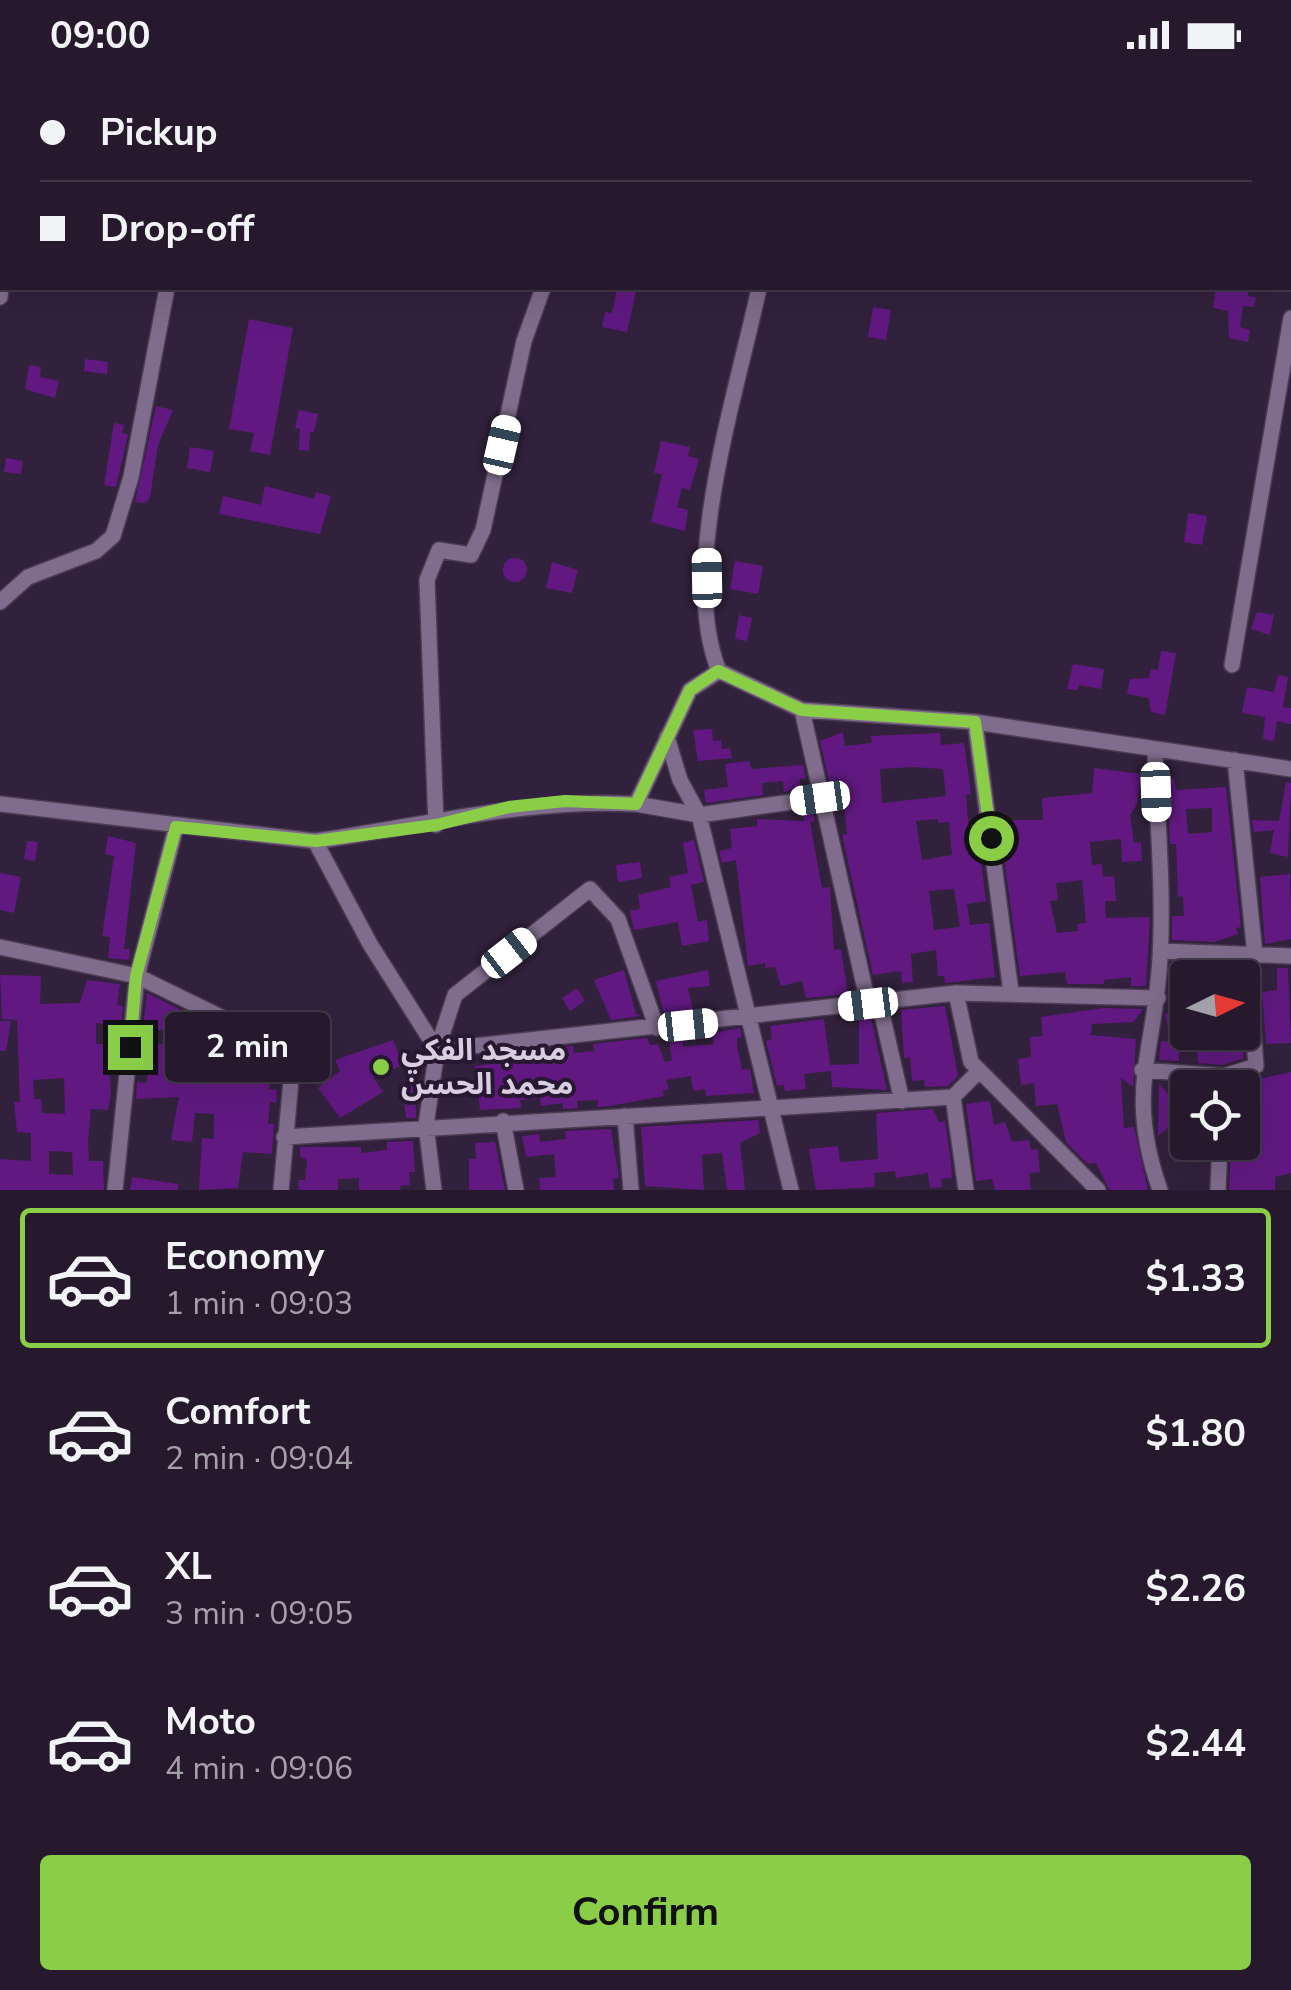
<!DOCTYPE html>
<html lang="en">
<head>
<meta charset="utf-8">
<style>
  body { margin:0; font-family:"Nunito Sans","Noto Sans Arabic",sans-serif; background:#322639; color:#f1f3f6; height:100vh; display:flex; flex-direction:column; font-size:38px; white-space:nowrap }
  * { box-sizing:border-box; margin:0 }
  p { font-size:32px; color:#a4a0aa }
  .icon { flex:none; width:55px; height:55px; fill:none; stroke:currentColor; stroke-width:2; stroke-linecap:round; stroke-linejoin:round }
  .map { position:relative; height:1120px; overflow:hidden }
  .panel { display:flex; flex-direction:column; background:#26192d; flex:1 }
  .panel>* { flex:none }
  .guide { position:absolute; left:0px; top:0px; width:1292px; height:220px; box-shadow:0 10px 40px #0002,0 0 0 2px #423849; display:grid; align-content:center; height:220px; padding:0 40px; background:#26192d }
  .needle { width:65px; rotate:85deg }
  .fabs { position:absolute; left:1170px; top:890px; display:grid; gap:20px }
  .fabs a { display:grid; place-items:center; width:90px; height:90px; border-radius:10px; background:#26192d; box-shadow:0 10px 40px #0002,0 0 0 2px #423849; font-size:50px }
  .end { position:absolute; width:45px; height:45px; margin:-22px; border:12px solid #8ace47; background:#111; box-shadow:0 0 0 5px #111 }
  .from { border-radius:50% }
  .bubble { position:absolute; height:70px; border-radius:10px; background:#26192d; box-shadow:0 10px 40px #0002,0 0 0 2px #423849; font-size:32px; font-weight:700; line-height:70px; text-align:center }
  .car { position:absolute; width:30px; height:60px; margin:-30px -15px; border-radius:12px; box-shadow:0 0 8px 2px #0007; background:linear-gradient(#fff 24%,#345 0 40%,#fff 0 76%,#345 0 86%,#fff 0) }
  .guide b { display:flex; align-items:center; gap:35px; height:95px; font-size:38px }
  .guide b+b { border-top:2px solid #423849 }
  .guide i { width:25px; height:25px; background:#f1f3f6 }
  ul { padding:18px 0 0; list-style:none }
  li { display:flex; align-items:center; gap:30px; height:140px; margin:0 20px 15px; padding:0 20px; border:5px solid transparent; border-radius:10px }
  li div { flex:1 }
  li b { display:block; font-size:38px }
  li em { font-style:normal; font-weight:700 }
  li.on { border-color:#8ace47 }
  li>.icon { width:90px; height:90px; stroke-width:1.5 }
  .button { display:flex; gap:20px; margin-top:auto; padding:20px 40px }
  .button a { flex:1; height:115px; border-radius:10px; background:#8ace47; color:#111; font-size:40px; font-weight:700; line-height:115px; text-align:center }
  .status { display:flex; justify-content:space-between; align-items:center; height:70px; padding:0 50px; background:#26192d; direction:ltr }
  .status svg { height:28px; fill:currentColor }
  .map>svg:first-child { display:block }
  .building { fill:#611981; fill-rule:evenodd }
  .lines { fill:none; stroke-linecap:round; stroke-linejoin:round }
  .street-casing { stroke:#4b3c53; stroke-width:18 }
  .secondary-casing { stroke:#4b3c53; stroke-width:25 }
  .street { stroke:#806c8c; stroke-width:15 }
  .secondary { stroke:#9c6a86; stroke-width:22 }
  .route { stroke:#8ace47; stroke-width:12 }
  .poi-dot { fill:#8ace47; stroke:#281731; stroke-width:4 }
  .labels { text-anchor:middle; stroke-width:8; stroke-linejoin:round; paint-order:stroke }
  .poi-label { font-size:30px; font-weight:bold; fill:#d9cee0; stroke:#281731; text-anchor:start }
</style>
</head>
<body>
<div class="status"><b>09:00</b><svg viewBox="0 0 49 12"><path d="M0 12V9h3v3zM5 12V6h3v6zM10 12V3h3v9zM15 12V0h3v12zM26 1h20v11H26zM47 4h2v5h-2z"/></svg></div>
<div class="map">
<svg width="1291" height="1120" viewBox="0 0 1291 1120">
  <rect width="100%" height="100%" fill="#32213c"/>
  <path class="building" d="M617 218 636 222 627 262 602 257 605 242 612 243Z
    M1216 218H1249L1248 226 1256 227 1254 237 1243 236 1240 257 1250 260 1248 272 1229 268 1228 241 1213 238Z
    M873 237 891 240 886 270 868 267Z
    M249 249 293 258 270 385 250 381 254 363 229 359Z
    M85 289 108 292 107 304 84 301Z
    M29 295 41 297 40 307 59 311 55 328 25 319Z
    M156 336 173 340 158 375 150 427 146 433 135 432Z
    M299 340 318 344 314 362H310L309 381 299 380 300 359 295 358Z
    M114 353 124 355 122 362 128 365 116 417 104 415Z
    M661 371 690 377 688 386 699 389 690 420 682 418 677 437 688 440 685 461 651 452 662 404 654 403Z
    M190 377 214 381 210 402 187 398Z
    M6 388 23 391 21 404 4 402Z
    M265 416 314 429 316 422 331 426 320 464 219 444 223 426 261 435Z
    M1188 443 1207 446 1202 475 1184 472Z
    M503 500a12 12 0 1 1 24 0a12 12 0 1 1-24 0Z
    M735 491 763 496 758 524 730 519Z
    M552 492 578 500 572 523 546 518Z
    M1257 542 1274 545 1270 565 1251 559Z
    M739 545 752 548 747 571 735 569Z
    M1161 581 1176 583 1165 645 1151 642 1149 628 1127 624 1130 609 1149 608 1151 599 1158 600Z
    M1073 594 1104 599 1101 619 1079 615 1078 620 1067 619Z
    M1278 605 1288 607 1283 637 1291 638V654L1277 651 1274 671 1263 669 1265 647 1242 643 1247 617 1274 622Z
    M712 659 713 671 721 670 722 679 730 678 732 688 698 691 693 660Z
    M843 662 845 676 872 673 871 666 940 663 941 675 964 673 971 724 966 725 968 750 969 755 976 754 986 831 967 834 970 855 989 853 995 907 945 913 944 906H938L936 880 911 884 913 912 902 913 901 901 873 905 842 765 847 764 844 734 838 710 829 711 820 671ZM913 697 943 699 946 726 882 733 880 699ZM938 749V753L949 752 952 785 922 790 916 751ZM954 819 960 857 934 860 929 821Z
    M749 691 752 699 803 695 806 708 800 709V719L784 722 783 711 762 713 763 725 706 733 704 720 728 717 725 694Z
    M1094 698 1141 704 1137 734 1130 745 1134 773 1141 772 1142 791 1122 792 1121 769 1090 772 1092 795 1102 794 1103 807 1114 806 1116 831H1105L1106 848 1150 847 1146 916H1131V907L1104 910V914H1067L1065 902 1020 906 1003 780 1015 779 1013 750H1043L1042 728 1092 723ZM1082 810 1086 853 1077 854 1078 861 1057 863 1050 831 1058 830 1056 813Z
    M1167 708H1173L1177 720 1226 717 1241 857 1236 858 1238 864 1214 872 1172 870V846H1184L1183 826 1178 827 1176 774H1170ZM1212 738V762L1188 764 1186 739Z
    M1286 712 1291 713 1288 787 1270 783 1274 760 1254 762 1252 750 1279 751Z
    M813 741 815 751 810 752 822 818 830 817 834 880 841 879 848 924 806 928 802 911 781 916 775 897 765 898V893L748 896 736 790 722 793 719 781 732 778 730 759 757 756V749L804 751 803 743Z
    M108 766 136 773 124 879H130L129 890 108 888 110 867 102 866 114 786 105 784Z
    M694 770 704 812 691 815 698 852 707 850 709 871 682 876 678 852 634 860 630 841 640 839 638 825 671 817 669 807 688 803 683 773Z
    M27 771 38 772 35 791 24 789Z
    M640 792 642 808 618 812 616 795Z
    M0 803 21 807 14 843 0 840Z
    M1290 804 1291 869 1265 874 1260 807Z
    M1173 893 1237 898V908H1188V929L1170 930Z
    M1277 898H1288L1291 973 1266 974 1262 922 1277 920Z
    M624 900 636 944 641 946 611 950 594 910Z
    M708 900 710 916 688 918 693 941 664 944 656 911Z
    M0 905 41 906 40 934 80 933 87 910 120 914 117 935 123 936 121 956 96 953V974H104L108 988 111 1023 108 1040 91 1039 88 1072 89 1091H103L104 1120H0V1089L31 1091V1063L17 1062 14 1032H20L17 950 2 949ZM64 1008 65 1044 42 1043 41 1029H34L33 1010ZM49 1081 72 1082 73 1105 49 1104Z
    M577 918 585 931 570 941 562 928Z
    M147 923 189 944 184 963 143 958Z
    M945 936 958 1006 948 1016 925 1017 924 1010 912 1011 910 987 904 988 901 940Z
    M1104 938 1143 939 1134 952 1092 954 1091 965 1136 969 1133 1017 1121 1008 1124 1058 1134 1057 1148 1120H1109L1096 1093 1088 1094 1066 1072 1057 1034 1036 1036 1034 1013 1021 1015 1018 989 1031 987 1030 967 1043 966 1041 947Z
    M1165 943 1180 946 1179 991 1159 990 1161 971 1171 972Z
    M870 944 887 1020 832 1017 831 1001 804 1004 806 1019 785 1021 784 1015 777 1016 766 971 772 969 770 956 824 949 831 1001 830 995 859 994V945Z
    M0 951H11L6 981H0Z
    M207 953 281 992V998L272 997 269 1019 277 1020 276 1033 270 1032 268 1054H274L272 1084 243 1082 238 1118 199 1120 202 1068 214 1069V1044L195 1043 192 1072 171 1070 179 1027 136 1029 137 1012 147 1013 150 973 208 977Z
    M740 958 742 967 737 968V976L742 1000 750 999 754 1023 706 1026 705 1019 693 1021 691 1006 666 1010 669 1019 663 1021 664 1026 609 1036 598 1037V1030L577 1031 578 1038 563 1039V1033L541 1036 540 1028 520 1030 521 1038 480 1040 475 996 499 993 498 985 573 976 574 983 594 981 593 974 647 968 650 975 658 974 665 992 672 990 669 973 683 971V977L714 974 712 963Z
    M1196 962H1242L1244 988 1223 995 1198 993Z
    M393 970 403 995 373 1007 383 1022 340 1048 318 1018 340 1001 335 990Z
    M1291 1002V1103L1275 1107V1120H1229L1231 1073 1242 1072V1013Z
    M415 1013 416 1048H406L403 1015Z
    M1159 1013 1168 1024 1178 1016 1188 1027V1042L1158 1066Z
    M990 1031 994 1055 1005 1052 1012 1072 1029 1070 1031 1080 1038 1079 1040 1102 1029 1103 1031 1120H995L992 1109 976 1111 966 1034Z
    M933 1039 939 1052 945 1051 951 1092 952 1108 941 1109 942 1117 930 1118 928 1103 896 1108 895 1101 874 1103 875 1117 816 1120 809 1079 838 1076 840 1092 878 1089 876 1043Z
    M758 1050 760 1063 740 1073 745 1120H727L722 1083 702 1085 704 1120 645 1116 641 1057Z
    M611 1059 619 1108 613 1109 614 1120H540L539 1108 556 1107 554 1084 526 1087 522 1066 539 1064 540 1072 566 1069 565 1061Z
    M413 1071 415 1102H409L410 1115 400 1116 401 1120H359V1108L338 1109V1120H299L298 1110H305L307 1090 300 1086V1077H361V1083L387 1080V1072Z
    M495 1072 505 1120H469V1089H476L475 1073Z
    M132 1107 178 1114V1120H130Z"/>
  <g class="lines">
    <g class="street-casing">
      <path id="street" d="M13 2V0
        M209 2V0
        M281 2 282 0
        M643 2 644 0
        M808 2 809 0
        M0 227 2 210
        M0 532 28 507 96 481 113 466 131 407 167 218
        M1232 595 1291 248
        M719 601C678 500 737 323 759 218
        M802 640 868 933
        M975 652 1011 922
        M667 667 680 710 699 745 791 1120
        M1155 682C1157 750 1164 820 1160 888 1155 984 1125 1019 1160 1120
        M1235 690 1255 885
        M0 734 315 771 370 874 437 980 426 1055 434 1120
        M636 734 699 745 820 728
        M436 755 427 510 439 480 471 485 483 460 524 271 543 218
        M315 771C423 756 527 728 636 734L690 620 719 601 802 640 975 652 1291 699
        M0 877 137 906 284 978 292 988V1000L281 1120
        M1161 881 1291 886
        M956 923 971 992 1098 1120
        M879 931 902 1031
        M657 958 618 849 590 819 455 925 437 980 956 923 1158 928
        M1142 1000 1224 1006 1256 996 1248 884
        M953 1027 966 1120
        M625 1046 631 1120
        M503 1051 516 1120
        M284 1067 953 1027 979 1001
        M115 1120 137 906 176 757
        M1218 1120 1220 1072"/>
    </g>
    <g class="secondary-casing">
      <path id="secondary" d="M922 0 933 2
        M1290 87 1291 88"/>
    </g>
    <use href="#street" class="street"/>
    <use href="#secondary" class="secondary"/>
  </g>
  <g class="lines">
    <path class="route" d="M130 977 136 906 176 757 316 771 436 755 509 737 565 731 636 734 690 620 718 601 802 640 975 652 991 768"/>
  </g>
  <circle class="poi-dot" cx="381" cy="997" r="10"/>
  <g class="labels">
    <g class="poi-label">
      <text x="401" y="990">مسجد الفكي<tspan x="401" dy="34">محمد الحسن</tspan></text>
    </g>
  </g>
</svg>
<div class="fabs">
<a><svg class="needle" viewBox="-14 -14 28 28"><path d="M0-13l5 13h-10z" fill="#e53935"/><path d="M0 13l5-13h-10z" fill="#a4a0aa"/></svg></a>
<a><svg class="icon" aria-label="locate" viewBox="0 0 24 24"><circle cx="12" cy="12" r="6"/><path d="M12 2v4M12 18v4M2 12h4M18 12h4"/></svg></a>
</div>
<i class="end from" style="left:991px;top:768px"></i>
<i class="end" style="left:130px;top:977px"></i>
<div class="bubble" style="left:165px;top:942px;width:165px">2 min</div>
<i class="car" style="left:502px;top:375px;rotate:13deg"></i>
<i class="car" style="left:707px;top:508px;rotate:359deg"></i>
<i class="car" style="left:1156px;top:722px;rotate:178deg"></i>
<i class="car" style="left:820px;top:728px;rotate:262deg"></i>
<i class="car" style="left:509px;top:883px;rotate:52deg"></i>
<i class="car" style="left:868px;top:934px;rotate:263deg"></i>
<i class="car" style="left:688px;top:955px;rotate:84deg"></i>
<div class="guide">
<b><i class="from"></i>Pickup</b>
<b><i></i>Drop-off</b>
</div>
</div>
<section class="panel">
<ul>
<li class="on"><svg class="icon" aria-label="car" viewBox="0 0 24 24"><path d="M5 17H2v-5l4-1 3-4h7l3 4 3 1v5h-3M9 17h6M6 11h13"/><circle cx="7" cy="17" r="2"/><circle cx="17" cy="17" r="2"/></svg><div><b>Economy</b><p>1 min · 09:03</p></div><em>$1.33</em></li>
<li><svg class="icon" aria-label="car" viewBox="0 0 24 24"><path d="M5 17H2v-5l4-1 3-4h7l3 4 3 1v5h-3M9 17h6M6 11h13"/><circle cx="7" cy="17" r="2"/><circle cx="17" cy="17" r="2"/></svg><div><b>Comfort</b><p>2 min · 09:04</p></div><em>$1.80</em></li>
<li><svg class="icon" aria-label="car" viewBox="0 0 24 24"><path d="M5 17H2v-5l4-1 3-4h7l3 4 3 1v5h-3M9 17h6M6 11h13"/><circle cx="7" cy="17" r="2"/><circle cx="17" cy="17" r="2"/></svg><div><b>XL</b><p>3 min · 09:05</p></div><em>$2.26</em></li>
<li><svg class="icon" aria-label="car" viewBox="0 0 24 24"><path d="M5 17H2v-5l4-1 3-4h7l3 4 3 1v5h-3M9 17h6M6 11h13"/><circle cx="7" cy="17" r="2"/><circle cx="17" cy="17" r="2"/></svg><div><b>Moto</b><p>4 min · 09:06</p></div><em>$2.44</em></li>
</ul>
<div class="button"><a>Confirm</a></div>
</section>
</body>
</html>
